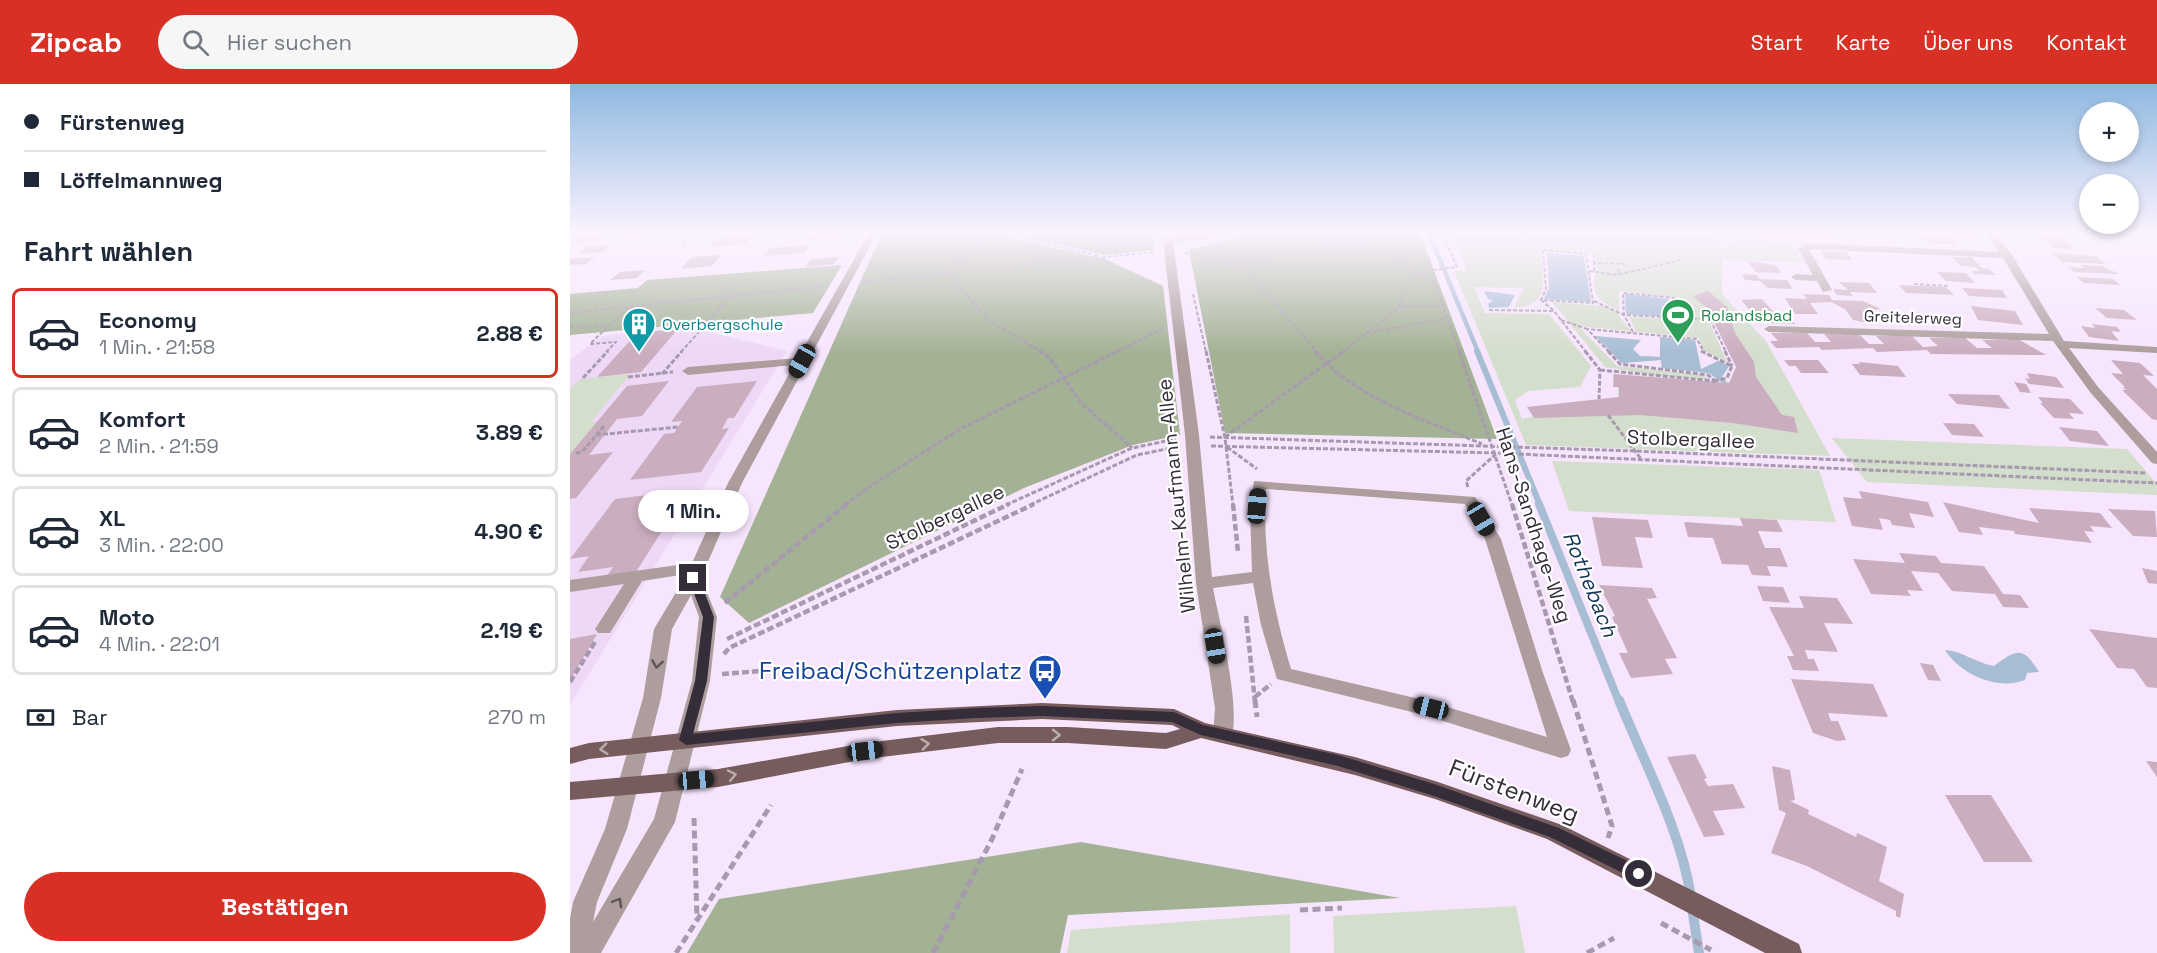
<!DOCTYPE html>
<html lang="de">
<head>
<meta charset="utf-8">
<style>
  body { margin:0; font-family:"Space Grotesk",sans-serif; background:#f6f6f7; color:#1f2937; height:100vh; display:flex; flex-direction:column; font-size:22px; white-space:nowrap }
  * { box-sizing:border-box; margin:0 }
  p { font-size:20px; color:#747a83 }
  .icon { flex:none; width:33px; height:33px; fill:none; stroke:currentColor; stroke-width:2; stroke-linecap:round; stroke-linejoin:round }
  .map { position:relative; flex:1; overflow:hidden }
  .panel { display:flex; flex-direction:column; background:#fff; width:570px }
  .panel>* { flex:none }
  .banner { display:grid; align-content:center; height:132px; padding:0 24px; background:#fff }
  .buttons { position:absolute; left:1509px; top:18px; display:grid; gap:12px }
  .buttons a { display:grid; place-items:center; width:60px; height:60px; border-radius:50%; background:#fff; box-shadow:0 3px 9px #0003; font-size:30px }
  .end { position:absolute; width:27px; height:27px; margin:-14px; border:8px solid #352d39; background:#fff; box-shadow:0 0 0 3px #fff }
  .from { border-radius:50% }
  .bubble { position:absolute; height:42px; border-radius:21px; background:#fff; box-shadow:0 3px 9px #0003; font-size:20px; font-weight:700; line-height:42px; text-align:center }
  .car { position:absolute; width:18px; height:36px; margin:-18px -9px; border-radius:8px; box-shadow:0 0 4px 2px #0007; background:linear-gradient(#222 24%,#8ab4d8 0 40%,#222 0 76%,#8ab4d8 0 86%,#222 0) }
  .banner b { display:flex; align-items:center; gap:21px; height:57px; font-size:22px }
  .banner b+b { border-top:2px solid #e0e1e3 }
  .banner i { width:15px; height:15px; background:#1f2937 }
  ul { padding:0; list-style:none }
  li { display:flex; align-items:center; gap:18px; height:90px; margin:0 12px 9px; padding:0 12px; border:3px solid #e0e1e3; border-radius:9px }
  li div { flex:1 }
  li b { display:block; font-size:22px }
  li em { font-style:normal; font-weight:700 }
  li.selected { border-color:#d93025 }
  li>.icon { width:54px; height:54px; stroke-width:1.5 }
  h2 { padding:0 24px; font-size:27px; line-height:72px }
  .pay { display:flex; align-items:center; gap:15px; height:66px; padding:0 24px; font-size:22px }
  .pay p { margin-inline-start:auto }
  .cta { display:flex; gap:12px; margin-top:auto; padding:12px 24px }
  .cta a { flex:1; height:69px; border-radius:36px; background:#d93025; color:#fff; font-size:24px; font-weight:700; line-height:69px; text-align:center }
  header { display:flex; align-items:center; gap:36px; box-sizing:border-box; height:84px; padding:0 30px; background:#d93025; color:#fff }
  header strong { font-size:28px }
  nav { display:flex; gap:33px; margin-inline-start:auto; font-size:21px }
  .search { width:420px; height:54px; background:#f6f6f7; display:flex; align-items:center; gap:15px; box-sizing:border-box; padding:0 21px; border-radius:33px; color:#747a83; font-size:22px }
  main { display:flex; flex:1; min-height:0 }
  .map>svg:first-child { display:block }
  .built { fill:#edd8f6 }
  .green { fill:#d4decc; fill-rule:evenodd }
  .forest { fill:#a3b195 }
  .water { fill:#a7bdd4 }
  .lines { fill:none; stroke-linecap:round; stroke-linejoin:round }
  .stream-far3 { stroke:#a7bdd4; stroke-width:4.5 }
  .stream-far2 { stroke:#a7bdd4; stroke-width:6 }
  .stream-far1 { stroke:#a7bdd4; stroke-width:8 }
  .stream { stroke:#a7bdd4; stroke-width:10 }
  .building { fill:#caadbe }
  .path-far3 { stroke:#a89aae; stroke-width:2; stroke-dasharray:4 2; stroke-linecap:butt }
  .path-far2 { stroke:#a89aae; stroke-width:3; stroke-dasharray:5 2; stroke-linecap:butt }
  .path-far1 { stroke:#a89aae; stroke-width:4.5; stroke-dasharray:7 3; stroke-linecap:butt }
  .path { stroke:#a89aae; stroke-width:5; stroke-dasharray:8 4.5; stroke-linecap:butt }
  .minor { fill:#ad9d9d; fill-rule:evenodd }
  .major { fill:#775c5d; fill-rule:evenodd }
  .oneway { stroke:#5f545c }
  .oneway2 { stroke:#bbaeae }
  .route { fill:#352d39 }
  .labels { text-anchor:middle; stroke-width:4.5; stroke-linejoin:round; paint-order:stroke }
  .far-leisure-label { font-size:16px; fill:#27864d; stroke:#fff; text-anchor:start }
  .far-street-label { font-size:16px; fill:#352d39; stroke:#fff }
  .far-culture-label { font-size:16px; fill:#0d838f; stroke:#fff; text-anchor:start }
  .street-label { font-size:20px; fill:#352d39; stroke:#fff }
  .water-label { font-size:21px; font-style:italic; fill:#133657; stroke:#fff }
  .near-transit-label { font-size:24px; fill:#164399; stroke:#fff; text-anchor:end }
  .near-street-label { font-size:24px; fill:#352d39; stroke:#fff }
</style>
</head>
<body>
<header>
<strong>Zipcab</strong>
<div class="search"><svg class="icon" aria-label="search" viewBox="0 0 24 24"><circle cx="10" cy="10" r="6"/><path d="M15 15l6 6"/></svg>Hier suchen</div>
<nav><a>Start</a><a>Karte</a><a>Über uns</a><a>Kontakt</a></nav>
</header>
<main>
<section class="panel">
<div class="banner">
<b><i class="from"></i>Fürstenweg</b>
<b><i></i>Löffelmannweg</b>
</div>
<h2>Fahrt wählen</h2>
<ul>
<li class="selected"><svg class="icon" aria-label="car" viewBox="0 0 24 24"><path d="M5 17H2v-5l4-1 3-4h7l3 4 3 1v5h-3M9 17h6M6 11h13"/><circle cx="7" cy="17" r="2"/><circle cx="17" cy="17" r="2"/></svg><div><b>Economy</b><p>1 Min. · 21:58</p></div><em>2.88 €</em></li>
<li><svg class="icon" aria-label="car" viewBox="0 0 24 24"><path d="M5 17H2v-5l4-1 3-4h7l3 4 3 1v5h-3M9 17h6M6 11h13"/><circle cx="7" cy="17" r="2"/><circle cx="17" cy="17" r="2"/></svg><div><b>Komfort</b><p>2 Min. · 21:59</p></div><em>3.89 €</em></li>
<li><svg class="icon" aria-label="car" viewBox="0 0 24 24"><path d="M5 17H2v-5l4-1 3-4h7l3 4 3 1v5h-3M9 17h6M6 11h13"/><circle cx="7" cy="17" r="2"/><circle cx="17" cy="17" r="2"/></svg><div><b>XL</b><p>3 Min. · 22:00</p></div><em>4.90 €</em></li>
<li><svg class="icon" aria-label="car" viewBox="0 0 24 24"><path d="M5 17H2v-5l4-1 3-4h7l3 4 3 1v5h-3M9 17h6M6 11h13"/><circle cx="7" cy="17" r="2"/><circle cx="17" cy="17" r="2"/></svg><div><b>Moto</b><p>4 Min. · 22:01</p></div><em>2.19 €</em></li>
</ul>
<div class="pay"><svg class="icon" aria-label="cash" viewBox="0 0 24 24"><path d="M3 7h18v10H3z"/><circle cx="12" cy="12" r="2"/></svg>Bar<p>270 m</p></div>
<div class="cta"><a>Bestätigen</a></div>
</section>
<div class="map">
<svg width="1587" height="869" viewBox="0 0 1587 869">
  <rect width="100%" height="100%" fill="#f7e5fe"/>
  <path class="built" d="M115 242 217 267 0 621V276L33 252Z"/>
  <path class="green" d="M882 149H1145L1155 166 1166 154 1221 159 1235 179 1154 175 1155 167 1152 176V210L1196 257 1260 372 956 361 884 187 897 186ZM971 164 1026 170C1027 202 1013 210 1049 227V207L1112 214 1116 235 1137 236 1059 233 1066 248 1061 247 1049 232V229L1032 222 982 218 1035 283 1084 291 1140 296 1133 291 1047 282 1008 242 1129 254 1133 266 1157 278 1139 237 1150 243 1181 303 1163 302 1152 293 1159 282 1148 277 1131 285 1125 256 1090 253V273L1070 272 1063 265 1071 256 1024 252 1052 279 1091 276V284L1139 289 1155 301 1043 290V303L1048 304V313L952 335 945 316 958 307 1010 303 1021 282 979 230 915 229 904 203 954 204 944 223C983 223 972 192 971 164Z
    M60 290 21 338H32L0 372V305L10 295Z
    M1262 354 1557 365 1587 400V411L1297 398Z
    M982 377 1249 386 1266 438 999 427Z
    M946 822 955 869H764L763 832Z
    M720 830V869H497L501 846Z"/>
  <path class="forest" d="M312 149H417L535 175 593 202 610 351 563 361 454 404 179 539 150 513Z
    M437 149H583V166L535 171Z
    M686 149H850L927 355 655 349 619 166Z
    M272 181 243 229 0 251V210L68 204 77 196Z
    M511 758 830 814 498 831 490 869H117L149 815Z"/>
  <path class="water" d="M977 169 1014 172 1021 218 974 215 979 204Z
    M914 207 945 211 939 223 919 224 918 220 923 216 918 215Z
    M1055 210 1099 215 1101 233 1056 230Z
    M1025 252 1071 256 1063 265 1070 272 1090 273V253L1125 256 1131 285 1148 277 1159 282 1152 293 1161 305 1139 289 1092 284 1091 276 1052 279Z
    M1375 566C1389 566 1407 579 1424 582 1447 565 1453 562 1469 588L1457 589 1455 596C1427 607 1390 590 1375 566Z"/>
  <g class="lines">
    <path class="stream-far3" d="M859 149 908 268"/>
    <path class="stream-far2" d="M907 267 970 421"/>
    <path class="stream-far1" d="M969 420 1049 618"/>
    <path class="stream" d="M1049 616C1074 678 1111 747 1121 813
      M1122 824 1129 869"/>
  </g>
  <path class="building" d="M59 149H83V150L52 155Z
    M240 149H272L269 153 234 156Z
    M1184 149H1217L1222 155 1187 152Z
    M1224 149H1262L1266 153 1228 155Z
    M1384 149H1399L1404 155 1389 154Z
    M1525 149H1554L1559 152 1525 150Z
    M36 150 26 157 0 158 8 151Z
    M1352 151 1381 154 1387 160H1359Z
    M1472 152 1491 154 1504 165 1484 164Z
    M182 153 175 160 140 162 147 155Z
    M41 161 33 168 8 170 17 162Z
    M240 161 234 169 193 172 200 164Z
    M1250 167 1277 168 1282 176 1256 175Z
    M1482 169 1526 172 1536 180 1492 178Z
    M152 171 142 182 111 185 122 173Z
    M25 173 16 180 0 181V175Z
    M269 173 264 180 236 183 241 175Z
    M1381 173H1401L1412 184 1419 185 1426 191 1404 190 1401 187H1410L1405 183 1391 182Z
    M1177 177 1206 181 1211 189 1186 188Z
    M1511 181 1532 182 1549 190 1504 188 1497 183 1514 184Z
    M75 186 67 194 40 196 50 188Z
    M1367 188 1396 189 1405 199 1376 197Z
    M1172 190 1187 191 1189 195 1217 196 1223 205 1198 204 1190 197 1175 196Z
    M1507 193 1543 195 1550 201 1514 199Z
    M1269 198 1299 199 1307 209 1280 208 1283 212 1267 211 1263 205 1278 206Z
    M1329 201 1376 203 1384 211 1336 209Z
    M1392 204 1432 206 1437 214 1399 212Z
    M1138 207 1157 223 1165 249 1184 278 1186 293 1212 331 1224 333 1228 349 1163 339 1070 331 964 334 957 323 1049 313V303H1043L1044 290 1159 299 1166 283 1137 224 1123 212Z
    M1233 210 1259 211 1262 216 1293 217 1311 225 1299 226 1306 236 1294 238 1283 236 1275 225 1261 218 1240 219 1248 230H1225L1215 214 1237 215Z
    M1192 215 1207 232H1185L1171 216Z
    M1401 222 1445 227 1453 241 1408 236Z
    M1525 224 1554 226 1567 236 1537 234Z
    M1198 234H1221L1225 240 1201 239Z
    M1522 240 1547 243 1551 248 1541 247 1549 257 1519 253 1511 242 1525 244Z
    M108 245 71 288 27 293 67 249Z
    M1201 249H1237L1245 258H1261L1254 250H1289L1299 260H1314L1306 252H1342L1353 263 1368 262 1359 254H1395L1407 264H1422L1412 256 1448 255 1476 271 1361 270 1357 266 1307 268 1303 264 1252 266 1249 263 1206 264 1200 257H1208Z
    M1214 276H1248L1259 289H1231L1226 282H1219Z
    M1541 276 1570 279 1584 292 1573 291 1587 305V336L1582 335 1552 306H1556L1553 303H1555L1541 289 1553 290Z
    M1289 278 1328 282 1336 293 1290 291 1282 280H1290Z
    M1457 289 1486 293 1494 304 1459 300 1455 294 1460 295Z
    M99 297 72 332 47 335 19 371 43 368 6 414 0 415V370L57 302Z
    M187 297 164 334H158L152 345 159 344 131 388 60 396 94 350 104 349 112 337 101 338 127 303Z
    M1444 298 1456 300 1461 309 1450 308Z
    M1378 310 1429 311 1440 325 1387 320Z
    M1468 313 1500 315 1514 330 1499 329 1504 335 1484 334 1470 319H1473Z
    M1373 339 1404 340 1414 353 1382 351Z
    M1489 343 1527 347 1539 362 1500 357Z
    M118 406 66 488 37 492 43 483 8 488 19 472 0 475 45 415Z
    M1289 407 1358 418 1364 433 1339 429 1345 444 1322 441 1320 436 1309 434 1313 446 1282 442 1273 413 1292 415Z
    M1373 418 1469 439 1459 424 1530 429 1542 444 1520 442 1524 448 1514 447 1522 459 1445 450 1444 447 1409 443 1413 451 1389 448Z
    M1538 425 1585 427 1587 453 1563 452Z
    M1022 433 1078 436 1083 454 1065 453 1073 484 1032 482Z
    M1170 434 1207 436 1213 448 1188 447 1195 464H1210L1218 483 1197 482 1201 492 1182 491 1178 481 1152 480 1143 454 1118 453 1114 438 1173 442Z
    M1329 469 1366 472 1371 479 1414 482 1433 510 1450 511 1459 524 1433 523 1425 510 1382 507 1368 489 1341 487 1353 507 1337 506 1341 512 1301 510 1283 475 1335 479Z
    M1572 484 1587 487V500L1578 499Z
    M1029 501 1082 504 1087 514 1077 515 1107 574 1095 575 1103 590 1061 594 1049 569H1058L1042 533 1045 532Z
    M1187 502 1213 503 1220 519 1193 517Z
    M1229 512 1267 514 1283 540 1254 539 1268 568 1235 566 1238 575H1244L1249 587 1223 586 1217 572H1224L1199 523 1234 524Z
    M1519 545 1587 554V604L1577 603 1564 585 1547 584Z
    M27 550 0 596V555Z
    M1350 579 1363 581 1371 597 1358 596Z
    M1221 595 1303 600 1318 633 1258 629 1261 637H1268L1276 656 1267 657 1243 649Z
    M1125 670 1137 694 1134 695 1138 702 1163 700 1175 724 1143 727 1155 751 1134 753 1097 673Z
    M1576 677 1587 678V693Z
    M1202 682 1220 686 1225 716 1220 717 1239 726 1238 730 1286 753 1287 749 1317 763 1309 797 1334 810 1330 834 1326 832V827L1312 820 1237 782 1201 769 1216 729 1209 726Z
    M1375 711H1421L1463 778H1414Z"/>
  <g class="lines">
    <path class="path-far3" d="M479 149 533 157H582
      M113 162 127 149
      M973 166 1016 170 1023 219 971 216 976 205Z
      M615 169C635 173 655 176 675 175 730 171 802 141 847 191
      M1024 170V179
      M646 176 680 189 747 268
      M859 185 890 268
      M1048 185 1049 191
      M1019 187 1047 191 1111 176
      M1024 187V179L1054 180
      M293 198 584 168
      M1344 200 1379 202
      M623 210 636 268
      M971 216 984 227
      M1024 217 1054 231 1140 235 1156 268
      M829 223 873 222
      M919 226 984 227 1016 268
      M0 229 256 202
      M991 236 1017 245
      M0 243 37 242
      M1063 248 1054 231 1053 209 1106 214
      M798 249 877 234
      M36 268 46 258 20 260 57 224
      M111 268 161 212
      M472 268 418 236 378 190 391 173 426 149 530 172
      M546 268 593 244
      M773 268 829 223 832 211 842 195 857 187 887 183 872 149
      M1039 268 1017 245 1127 255 1134 268"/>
    <path class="path-far2" d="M469 267 479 273 511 319 562 364
      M636 267 655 354 663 421
      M745 267C786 315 856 336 912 360
      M889 267 942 421
      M1015 267 1030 286 1029 315
      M1038 267 1050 280 1138 291 1145 297
      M1131 267 1162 282 1157 294 1145 297
      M1155 267 1162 282
      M1030 286 1145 297
      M92 290 112 267
      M58 293 103 288
      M13 294 38 267
      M1038 331 1071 375
      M26 351 108 343
      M640 353 1064 367 1577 389
      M655 353 774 267
      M641 362 926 369 1587 399
      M657 363 687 385
      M6 369 12 368 35 341
      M898 403 896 397 926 370
      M275 421 302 401 390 345 548 267
      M436 421 562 364 606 355
      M460 421 567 371 606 363"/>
    <path class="path-far1" d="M663 420 668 468
      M942 420 1003 618
      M155 519 277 420
      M676 532 685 618
      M157 555 439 420
      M154 570 159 564 464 420
      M152 590 190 587
      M0 598 25 558
      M685 613 701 600"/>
    <path class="path" d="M685 616 687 633
      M1003 616 1042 742 1038 754
      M124 734 127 836
      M730 826 772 824
      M1091 839 1141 866
      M106 869 201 721
      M363 869 422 755 452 685
      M1017 869 1044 854"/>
    <path class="minor" d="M299 149H307L172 399 131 494 147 533 140 597 105 738 31 869H0V835L3 818 35 745 73 614 84 545 117 490 72 497 40 549H28L25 545 54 500 0 508V496L122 479 158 399 224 281 118 291 112 287 118 283 228 274ZM121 511 129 533 122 597 84 735 23 838 27 818 57 745 91 614 102 545Z
      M646 149H674L670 152 603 158 629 351 642 493 682 488 680 426 684 397 905 413 931 455 973 589 1001 666 998 672 991 674 854 631 707 595 691 541 683 499 643 504C649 536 673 630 660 657L653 659 646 657 643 651 645 624 626 499 615 351 593 156 598 153ZM696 405 895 420 915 455 977 653 854 616 721 585C703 525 692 467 696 405Z
      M1416 149H1424L1442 171 1494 257 1587 263V269L1499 264 1528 303 1587 368V380L1582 379 1520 308 1483 257 1199 248 1194 245 1199 242 1479 250 1433 174 1239 165 1262 206 1253 208 1247 197 1226 196 1221 193 1226 190 1243 191 1228 165 1237 159 1429 168Z"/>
    <path class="major" d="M472 619 604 625 635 639 785 673 865 697 992 741 1229 860 1232 869H1195L977 755 865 715 785 691 631 654 596 665 498 659H428L295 675 148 703 0 716V698L148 685 295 659 428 643H498L596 649 610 645 602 641 472 635 327 642 19 675 0 680V664L19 659 327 626Z"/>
  </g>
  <defs><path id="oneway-chevron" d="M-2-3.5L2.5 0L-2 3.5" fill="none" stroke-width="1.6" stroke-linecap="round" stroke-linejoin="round" transform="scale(1.5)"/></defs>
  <g class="oneway">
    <use href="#oneway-chevron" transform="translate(87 580) rotate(99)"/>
    <use href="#oneway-chevron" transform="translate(48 818) rotate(-60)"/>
  </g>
  <g class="oneway2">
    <use href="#oneway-chevron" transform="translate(486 651)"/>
    <use href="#oneway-chevron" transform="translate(355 660) rotate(-7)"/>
    <use href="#oneway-chevron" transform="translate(34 665) rotate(174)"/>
    <use href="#oneway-chevron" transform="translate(162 691) rotate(-12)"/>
  </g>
  <linearGradient id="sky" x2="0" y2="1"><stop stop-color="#8eb8e0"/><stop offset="0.55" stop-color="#fbf3ff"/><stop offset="1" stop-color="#fbf3ff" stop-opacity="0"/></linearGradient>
  <rect width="1587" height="270" fill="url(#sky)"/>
  <path class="route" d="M123 490 129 494 144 533 137 597 123 650 327 629 406 624 472 622 604 628 633 641 768 671 864 700 989 744 1074 785 1076 790 1069 797 980 753 864 712 768 682 631 651 602 638 472 632 406 634 327 639 116 661 109 656 125 597 133 533 118 494Z"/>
  <defs>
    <g id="stadium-pin" transform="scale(1.725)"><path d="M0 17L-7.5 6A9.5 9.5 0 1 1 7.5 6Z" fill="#2e9e5b" stroke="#fff"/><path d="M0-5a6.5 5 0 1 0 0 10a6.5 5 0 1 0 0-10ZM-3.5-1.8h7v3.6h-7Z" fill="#fff"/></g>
    <g id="building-pin" transform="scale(1.725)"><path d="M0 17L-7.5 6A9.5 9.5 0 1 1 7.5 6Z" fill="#0f9aa8" stroke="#fff"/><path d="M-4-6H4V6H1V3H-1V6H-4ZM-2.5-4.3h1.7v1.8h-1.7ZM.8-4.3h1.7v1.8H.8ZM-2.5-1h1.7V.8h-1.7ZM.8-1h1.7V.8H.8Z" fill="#fff"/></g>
    <g id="bus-pin" transform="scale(1.725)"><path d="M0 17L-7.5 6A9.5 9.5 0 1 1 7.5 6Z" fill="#1a4fb4" stroke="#fff"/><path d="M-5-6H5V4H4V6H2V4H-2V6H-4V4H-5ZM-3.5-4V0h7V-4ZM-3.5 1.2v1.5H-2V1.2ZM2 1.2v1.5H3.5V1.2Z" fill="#fff"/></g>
  </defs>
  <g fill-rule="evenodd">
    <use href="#stadium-pin" x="1108" y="231"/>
    <use href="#building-pin" x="69" y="240"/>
    <use href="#bus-pin" x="475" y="587"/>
  </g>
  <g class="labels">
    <g class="far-leisure-label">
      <text x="1131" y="237">Rolandsbad</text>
    </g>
    <g class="far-street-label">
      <text transform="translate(1343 233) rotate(2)" y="6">Greitelerweg</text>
    </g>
    <g class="far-culture-label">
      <text x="92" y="246">Overbergschule</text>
    </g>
    <g class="street-label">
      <text transform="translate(1121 355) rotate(2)" y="7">Stolbergallee</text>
      <text transform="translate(606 412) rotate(-96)" y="7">Wilhelm-Kaufmann-Allee</text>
      <text transform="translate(375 433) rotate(-25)" y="7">Stolbergallee</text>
      <text transform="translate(964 441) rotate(72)" y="7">Hans-Sandhage-Weg</text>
    </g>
    <g class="water-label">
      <text transform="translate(1020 500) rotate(68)" y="7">Rothebach</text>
    </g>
    <g class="near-transit-label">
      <text x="452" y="595">Freibad/Schützenplatz</text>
    </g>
    <g class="near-street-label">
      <text transform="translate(944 707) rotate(21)" y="8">Fürstenweg</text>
    </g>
  </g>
</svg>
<div class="buttons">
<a>+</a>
<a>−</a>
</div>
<i class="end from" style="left:1069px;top:790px"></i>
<i class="end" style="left:123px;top:494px"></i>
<div class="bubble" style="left:68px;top:406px;width:111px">1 Min.</div>
<i class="car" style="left:232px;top:277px;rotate:209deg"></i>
<i class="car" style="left:687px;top:422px;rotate:5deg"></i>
<i class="car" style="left:911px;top:435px;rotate:150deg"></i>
<i class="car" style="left:645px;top:562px;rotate:171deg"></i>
<i class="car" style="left:861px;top:624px;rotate:284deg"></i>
<i class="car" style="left:295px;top:667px;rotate:83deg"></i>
<i class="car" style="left:126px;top:696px;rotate:85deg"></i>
</div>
</main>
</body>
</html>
